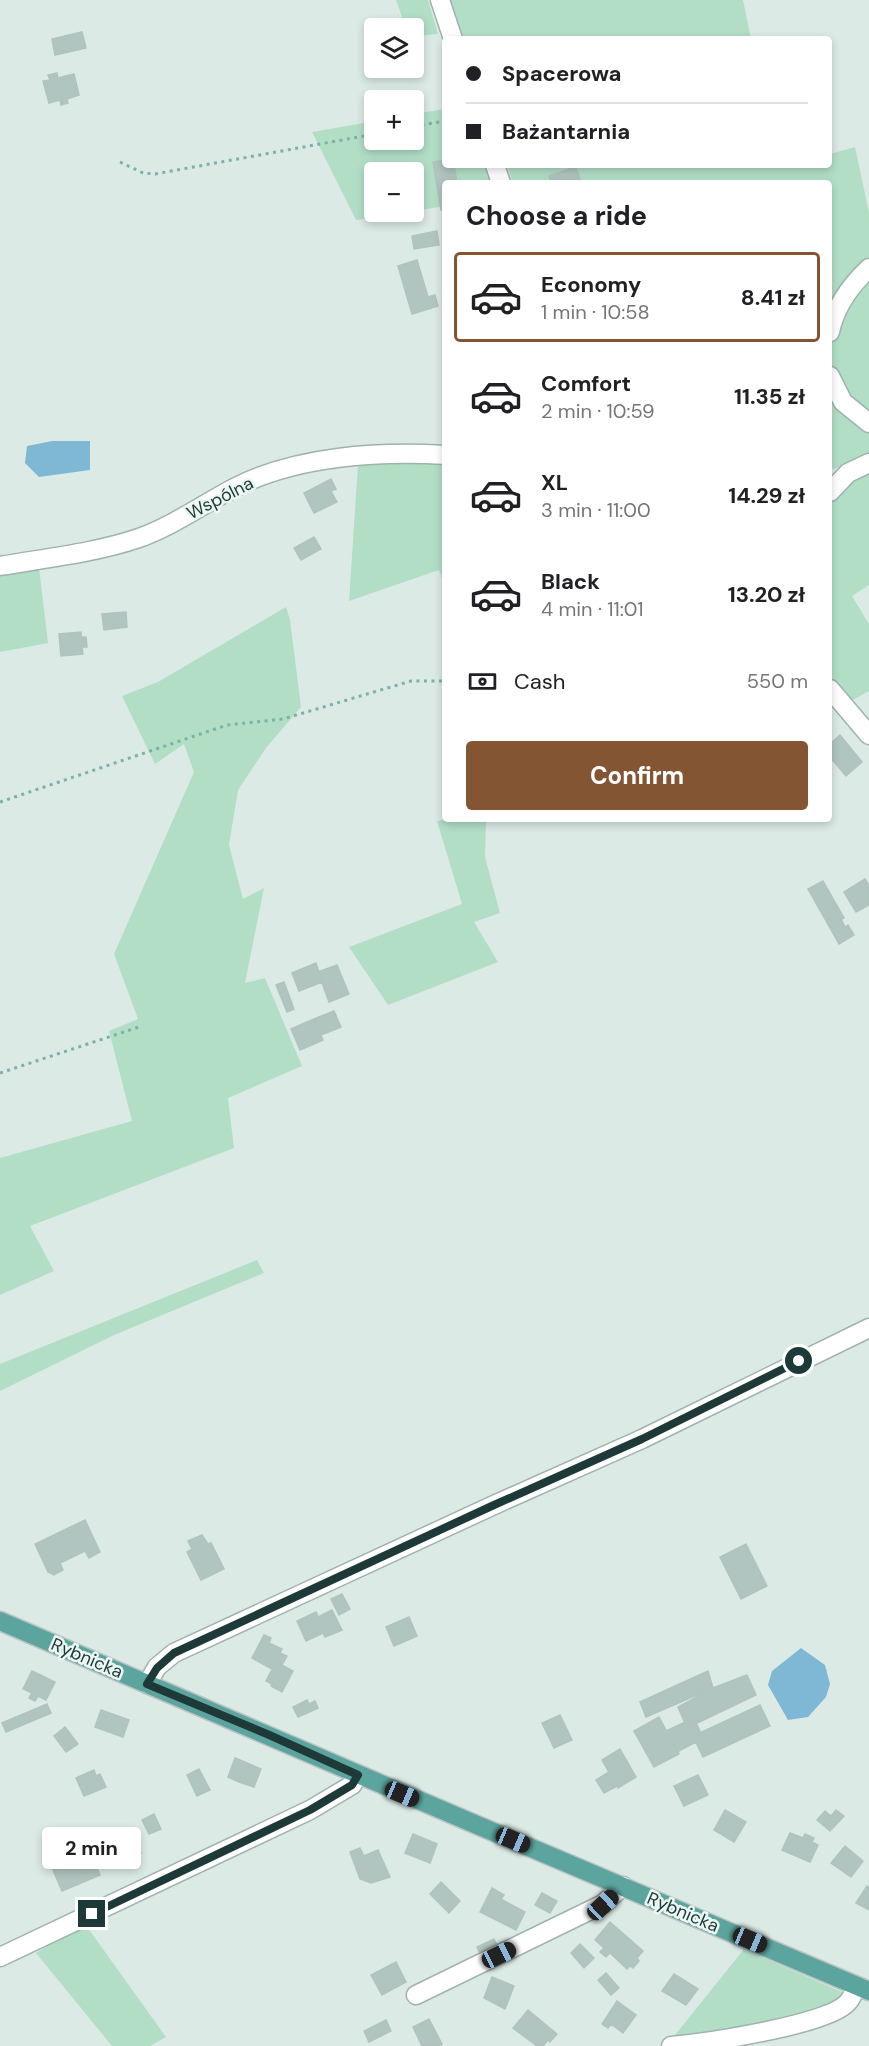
<!DOCTYPE html>
<html lang="en">
<head>
<meta charset="utf-8">
<style>
  body { margin:0; font-family:"DM Sans",sans-serif; background:#f6f6f6; color:#202124; height:100vh; display:flex; flex-direction:column; font-size:22px; white-space:nowrap }
  * { box-sizing:border-box; margin:0 }
  p { font-size:20px; color:#757577 }
  .icon { flex:none; width:33px; height:33px; fill:none; stroke:currentColor; stroke-width:2; stroke-linecap:round; stroke-linejoin:round }
  .map { position:relative; flex:1; overflow:hidden }
  .sheet { position:absolute; left:442px; top:180px; width:390px; height:642px; display:flex; flex-direction:column; background:#fff; border-radius:6px; box-shadow:0 3px 9px #0003 }
  .sheet>* { flex:none }
  .top-card { position:absolute; left:442px; top:36px; width:390px; height:132px; border-radius:6px; box-shadow:0 3px 9px #0003; display:grid; align-content:center; height:132px; padding:0 24px; background:#fff }
  .controls { position:absolute; left:364px; top:18px; display:grid; gap:12px }
  .controls a { display:grid; place-items:center; width:60px; height:60px; border-radius:6px; background:#fff; box-shadow:0 3px 9px #0003; font-size:30px }
  .end { position:absolute; width:27px; height:27px; margin:-14px; border:8px solid #1d3a38; background:#fff; box-shadow:0 0 0 3px #fff }
  .from { border-radius:50% }
  .bubble { position:absolute; height:42px; border-radius:6px; background:#fff; box-shadow:0 3px 9px #0003; font-size:20px; font-weight:700; line-height:42px; text-align:center }
  .car { position:absolute; width:18px; height:36px; margin:-18px -9px; border-radius:8px; box-shadow:0 0 4px 2px #0007; background:linear-gradient(#222 24%,#8ab4d8 0 40%,#222 0 76%,#8ab4d8 0 86%,#222 0) }
  .top-card b { display:flex; align-items:center; gap:21px; height:57px; font-size:22px }
  .top-card b+b { border-top:2px solid #e0e0e0 }
  .top-card i { width:15px; height:15px; background:#202124 }
  ul { padding:0; list-style:none }
  li { display:flex; align-items:center; gap:18px; height:90px; margin:0 12px 9px; padding:0 12px; border:3px solid transparent; border-radius:6px }
  li div { flex:1 }
  li b { display:block; font-size:22px }
  li em { font-style:normal; font-weight:700 }
  li.active { border-color:#845533 }
  li>.icon { width:54px; height:54px; stroke-width:1.5 }
  h2 { padding:0 24px; font-size:27px; line-height:72px }
  .pay { display:flex; align-items:center; gap:15px; height:66px; padding:0 24px; font-size:22px }
  .pay p { margin-inline-start:auto }
  .action { display:flex; gap:12px; margin-top:auto; padding:12px 24px }
  .action a { flex:1; height:69px; border-radius:6px; background:#845533; color:#fff; font-size:24px; font-weight:700; line-height:69px; text-align:center }
  .map>svg:first-child { display:block }
  .green { fill:#b2dec6 }
  .water { fill:#7eb8d5 }
  .building { fill:#b1c5c0; stroke:#aec4bf; stroke-width:1.5 }
  .lines { fill:none; stroke-linecap:round; stroke-linejoin:round }
  .minor-casing { stroke:#9fb2ae; stroke-width:21 }
  .major-casing { stroke:#bbc4c3; stroke-width:21 }
  .path { stroke:#7ab1a9; stroke-width:3; stroke-dasharray:3 4.5; stroke-linecap:butt }
  .minor { stroke:#fff; stroke-width:18 }
  .major { stroke:#5ca49e; stroke-width:18 }
  .route { stroke:#1d3a38; stroke-width:8 }
  .labels { text-anchor:middle; stroke-width:5; stroke-linejoin:round; paint-order:stroke }
  .street-label { font-size:18px; fill:#1d3a38; stroke:#ecf7f3 }
</style>
</head>
<body>
<div class="map">
<svg width="869" height="2046" viewBox="0 0 869 2046">
  <rect width="100%" height="100%" fill="#dceae6"/>
  <path class="green" d="M396 0H428L438 34 414 36V28H406Z
    M450 0H743L751 39H464Z
    M445 109 446 165H485L492 183H446L445 206 414 211V172H375V212H411L356 220 312 132 375 121V140H414V114Z
    M855 147 869 213V458L830 470V183H513L507 165H776L777 168 789 165H830V154Z
    M407 461 445 466V587L439 570 349 601 358 465Z
    M869 469V585L852 596 869 624V691L851 701 830 676V500L853 477Z
    M39 568 48 643 0 652V575Z
    M286 607 290 620 301 707 266 748 238 790 229 845 243 899 264 888 245 983 265 978 302 1066 228 1098 234 1148 30 1226 54 1271 0 1295V1158L132 1121 109 1031 138 1019 114 954 194 772 184 744 155 764 122 696 158 682Z
    M446 819H486L485 857 500 913 474 922 498 962 388 1005 349 947 462 904 437 821Z
    M257 1260 264 1273 114 1335 0 1391V1364Z
    M85 1924 166 2037 150 2046H112L36 1953Z
    M744 1949 844 1993 838 2001 780 2021 671 2040Z"/>
  <path class="water" d="M52 441H90V470L39 477 25 463 27 446Z
    M801 1648 825 1665 830 1684 826 1697 808 1717 788 1720 768 1685 772 1671Z"/>
  <path class="building" d="M82 32 86 48 55 55 52 39Z
    M57 73 58 78 74 74 79 95 67 99 68 103 61 105 60 100 49 103 43 81 50 80 48 75Z
    M446 160V165H454L457 183H446V210H441L433 162Z
    M576 167 581 183H552L549 176Z
    M437 231 439 245 414 249 412 236Z
    M417 260 428 297 435 295 438 306 412 314 398 266Z
    M331 479 336 489 331 491 337 502 314 513 304 493Z
    M314 537 321 549 301 560 294 548Z
    M126 612 127 627 104 630 102 614Z
    M81 632V637H86L87 647H82L83 654 61 656 59 634Z
    M840 735 862 762 846 776 830 757V744Z
    M865 879 869 885V905L856 912 844 892Z
    M823 881 844 918 829 926 808 889Z
    M841 919 845 927 848 925 854 935 839 944 829 926Z
    M316 963 322 982 299 991 292 973Z
    M337 965 349 994 329 1002 318 972Z
    M284 982 294 1009 287 1012 276 985Z
    M334 1011 341 1027 321 1035 314 1019Z
    M314 1019 323 1040 300 1050 291 1029Z
    M85 1520 100 1552 89 1558 85 1551 60 1563 63 1570 54 1575 48 1572 35 1544Z
    M202 1535 208 1544 211 1543 224 1569 201 1580 187 1552 192 1549 188 1541Z
    M746 1544 767 1586 741 1599 720 1557Z
    M342 1594 350 1609 339 1615 331 1599Z
    M332 1610 342 1630 325 1637 323 1633 306 1641 297 1621 316 1612 318 1617Z
    M409 1617 417 1636 394 1646 386 1627Z
    M264 1635 271 1638 269 1643 282 1649 280 1653 287 1656 282 1665 276 1662 272 1669 252 1658Z
    M276 1662 293 1671 282 1692 271 1686 272 1684 266 1681Z
    M32 1671 55 1682 46 1700 38 1696 35 1701 29 1698 32 1693 23 1689Z
    M708 1671 713 1688 646 1717 640 1702Z
    M747 1675 756 1695 687 1728 678 1707 713 1688Z
    M307 1700 309 1704 315 1701 318 1708 298 1717 293 1707Z
    M47 1704 51 1713 6 1732 2 1723Z
    M760 1705 770 1726 703 1757 693 1736Z
    M101 1710 129 1720 123 1737 95 1727Z
    M560 1715 572 1740 554 1748 542 1723Z
    M659 1717 679 1754 654 1767 634 1731Z
    M685 1722 687 1728 696 1723 701 1733 693 1736 696 1742 677 1752 666 1731Z
    M65 1727 78 1744 66 1752 54 1736Z
    M620 1749 636 1777 618 1788 617 1786 604 1793 596 1780 609 1772 602 1760Z
    M235 1758 247 1763 239 1782 228 1777Z
    M247 1763 261 1769 254 1787 239 1782Z
    M199 1769 210 1790 197 1796 187 1775Z
    M94 1770 96 1776 100 1774 106 1787 84 1796 76 1778Z
    M698 1775 708 1795 684 1806 674 1786Z
    M725 1810 746 1822 734 1842 714 1830Z
    M836 1810 844 1816 830 1831 817 1820 825 1811 831 1816Z
    M154 1814 161 1829 149 1834 142 1820Z
    M131 1831 141 1853 118 1861 109 1840Z
    M790 1833 803 1838 805 1834 814 1838 812 1842 818 1845 810 1862 782 1850Z
    M413 1834 437 1844 430 1863 405 1853Z
    M845 1846 863 1861 851 1877 831 1863Z
    M89 1848 100 1875 62 1891 50 1863Z
    M360 1848 364 1856 378 1850 390 1877 371 1883 360 1879 350 1852Z
    M441 1882 460 1901 449 1913 430 1894Z
    M867 1886 869 1887V1910L856 1903Z
    M492 1888 504 1895 501 1899 508 1903 498 1921 480 1912Z
    M542 1893 557 1901 550 1913 535 1905Z
    M508 1903 525 1912 516 1930 498 1921Z
    M610 1922 626 1936 606 1957 600 1952 604 1948 595 1940Z
    M626 1936 643 1951 637 1958 639 1961 633 1968 630 1966 627 1969 610 1953Z
    M494 1939 500 1952 483 1960 477 1947Z
    M580 1944 594 1958 584 1968 571 1953Z
    M396 1962 406 1982 382 1995 371 1975Z
    M606 1973 619 1988 611 1995 598 1980Z
    M674 1974 698 1989 686 2005 662 1991Z
    M492 1977 514 1986 505 2009 484 1998Z
    M617 2001 636 2015 623 2033 611 2024 608 2028 602 2024Z
    M528 2010 557 2034 550 2042 548 2040 543 2046H537L513 2028Z
    M429 2019 442 2044 439 2046H422L413 2027Z
    M386 2020 391 2031 369 2042 364 2031Z"/>
  <g class="lines">
    <g class="minor-casing">
      <path id="minor" d="M440 0 453 39
        M495 165 501 183
        M830 332C835 307 851 285 869 268
        M830 376 843 402 869 423
        M830 492 848 473 869 463
        M0 566C46 558 95 553 139 538 173 526 203 504 236 487 297 456 378 451 446 455
        M830 689 869 735
        M147 1684 157 1667 174 1653 494 1505 642 1439 869 1328
        M0 1957 310 1810 352 1785 358 1775
        M416 1995 603 1904 623 1886
        M671 2046C703 2043 830 2025 848 2002 852 1998 854 1991 856 1986"/>
    </g>
    <g class="major-casing">
      <path id="major" d="M0 1621C289 1745 579 1869 869 1991"/>
    </g>
    <path class="path" d="M414 126 446 121
      M120 162 143 173 155 174 375 134
      M0 802 227 725 283 719 411 681H446
      M0 1073 139 1027"/>
    <use href="#minor" class="minor"/>
    <use href="#major" class="major"/>
  </g>
  <g class="lines">
    <path class="route" d="M92 1914 310 1810 352 1785 358 1775 267 1734 147 1684 157 1668 174 1653 494 1505 642 1439 799 1361"/>
  </g>
  <g class="labels">
    <g class="street-label">
      <text transform="translate(220 498) rotate(-27)" y="6">Wspólna</text>
      <text transform="translate(87 1658) rotate(23)" y="6">Rybnicka</text>
      <text transform="translate(683 1912) rotate(23)" y="6">Rybnicka</text>
    </g>
  </g>
</svg>
<div class="controls">
<a><svg class="icon" aria-label="layers" viewBox="0 0 24 24"><path d="M12 4l9 5-9 5-9-5zM3 14l9 5 9-5"/></svg></a>
<a>+</a>
<a>−</a>
</div>
<i class="end from" style="left:799px;top:1361px"></i>
<i class="end" style="left:92px;top:1914px"></i>
<div class="bubble" style="left:42px;top:1827px;width:99px">2 min</div>
<i class="car" style="left:402px;top:1794px;rotate:113deg"></i>
<i class="car" style="left:513px;top:1840px;rotate:113deg"></i>
<i class="car" style="left:603px;top:1905px;rotate:47deg"></i>
<i class="car" style="left:750px;top:1940px;rotate:113deg"></i>
<i class="car" style="left:499px;top:1955px;rotate:64deg"></i>
<div class="top-card">
<b><i class="from"></i>Spacerowa</b>
<b><i></i>Bażantarnia</b>
</div>
<section class="sheet">
<h2>Choose a ride</h2>
<ul>
<li class="active"><svg class="icon" aria-label="car" viewBox="0 0 24 24"><path d="M5 17H2v-5l4-1 3-4h7l3 4 3 1v5h-3M9 17h6M6 11h13"/><circle cx="7" cy="17" r="2"/><circle cx="17" cy="17" r="2"/></svg><div><b>Economy</b><p>1 min · 10:58</p></div><em>8.41 zł</em></li>
<li><svg class="icon" aria-label="car" viewBox="0 0 24 24"><path d="M5 17H2v-5l4-1 3-4h7l3 4 3 1v5h-3M9 17h6M6 11h13"/><circle cx="7" cy="17" r="2"/><circle cx="17" cy="17" r="2"/></svg><div><b>Comfort</b><p>2 min · 10:59</p></div><em>11.35 zł</em></li>
<li><svg class="icon" aria-label="car" viewBox="0 0 24 24"><path d="M5 17H2v-5l4-1 3-4h7l3 4 3 1v5h-3M9 17h6M6 11h13"/><circle cx="7" cy="17" r="2"/><circle cx="17" cy="17" r="2"/></svg><div><b>XL</b><p>3 min · 11:00</p></div><em>14.29 zł</em></li>
<li><svg class="icon" aria-label="car" viewBox="0 0 24 24"><path d="M5 17H2v-5l4-1 3-4h7l3 4 3 1v5h-3M9 17h6M6 11h13"/><circle cx="7" cy="17" r="2"/><circle cx="17" cy="17" r="2"/></svg><div><b>Black</b><p>4 min · 11:01</p></div><em>13.20 zł</em></li>
</ul>
<div class="pay"><svg class="icon" aria-label="cash" viewBox="0 0 24 24"><path d="M3 7h18v10H3z"/><circle cx="12" cy="12" r="2"/></svg>Cash<p>550 m</p></div>
<div class="action"><a>Confirm</a></div>
</section>
</div>
</body>
</html>
